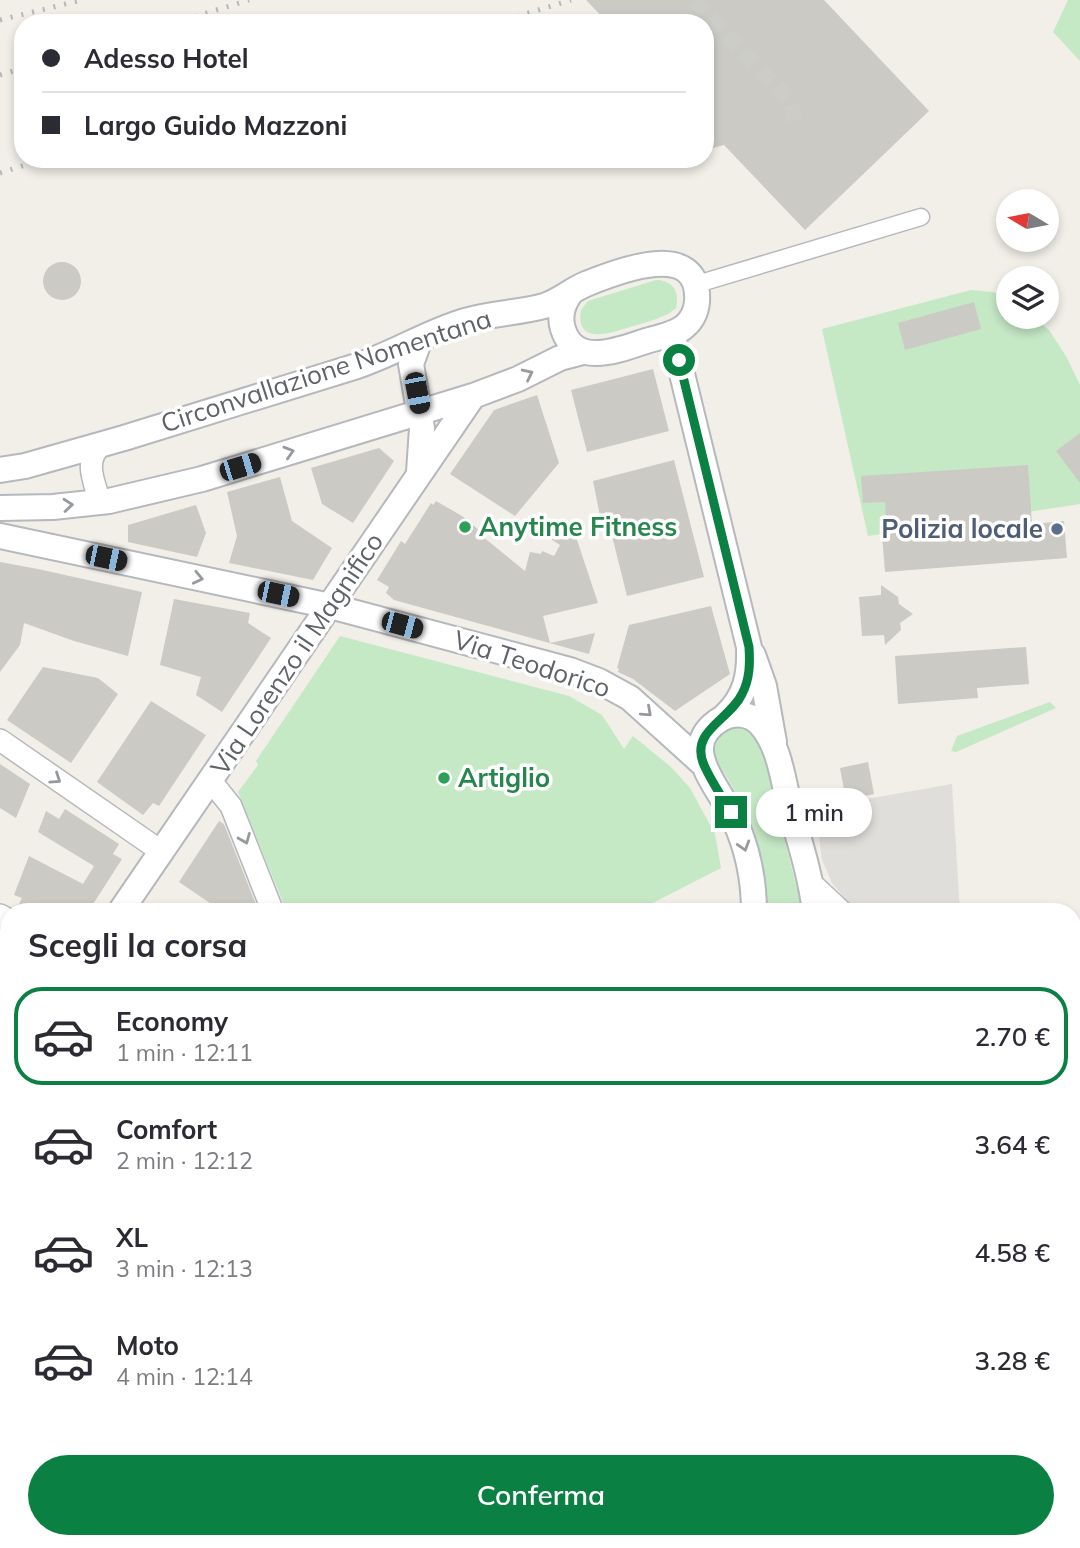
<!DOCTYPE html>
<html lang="it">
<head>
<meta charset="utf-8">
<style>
  body { margin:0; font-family:Mulish,sans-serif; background:#f2f2f3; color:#2b2b33; height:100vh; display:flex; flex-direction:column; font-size:26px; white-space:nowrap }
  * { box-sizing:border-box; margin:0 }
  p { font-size:23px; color:#7c7c81 }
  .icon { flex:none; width:38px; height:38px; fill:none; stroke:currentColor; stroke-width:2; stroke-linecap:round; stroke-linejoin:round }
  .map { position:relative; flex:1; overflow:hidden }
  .drawer { position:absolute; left:0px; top:903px; width:1082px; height:646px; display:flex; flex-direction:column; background:#fff; border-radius:28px 28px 0 0; box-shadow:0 4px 10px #0003 }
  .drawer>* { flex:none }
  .banner { position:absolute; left:14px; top:14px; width:700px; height:154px; border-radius:28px; box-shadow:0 4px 10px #0003; display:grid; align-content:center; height:154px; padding:0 28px; background:#fff }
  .needle { width:46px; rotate:280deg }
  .buttons { position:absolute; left:996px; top:189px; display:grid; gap:14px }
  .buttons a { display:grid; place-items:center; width:63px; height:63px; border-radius:50%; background:#fff; box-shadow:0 4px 10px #0003; font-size:35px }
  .end { position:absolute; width:32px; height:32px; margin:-16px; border:9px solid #0b8043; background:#fff; box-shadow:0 0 0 4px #fff }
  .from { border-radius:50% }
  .bubble { position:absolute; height:49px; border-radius:24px; background:#fff; box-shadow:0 4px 10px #0003; font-size:23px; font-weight:600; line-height:49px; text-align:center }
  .car { position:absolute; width:21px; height:42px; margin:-21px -10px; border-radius:9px; box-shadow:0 0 5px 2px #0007; background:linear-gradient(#222 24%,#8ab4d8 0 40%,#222 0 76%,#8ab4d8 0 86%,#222 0) }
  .banner b { display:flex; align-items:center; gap:24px; height:66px; font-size:26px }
  .banner b+b { border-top:2px solid #e1e1e2 }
  .banner i { width:18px; height:18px; background:#2b2b33 }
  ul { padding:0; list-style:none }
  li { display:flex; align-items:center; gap:21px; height:98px; margin:0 14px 10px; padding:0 14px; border:4px solid transparent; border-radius:28px }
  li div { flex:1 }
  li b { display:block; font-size:26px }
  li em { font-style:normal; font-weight:600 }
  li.active { border-color:#0b8043 }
  li>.icon { width:63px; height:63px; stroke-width:1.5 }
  h2 { padding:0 28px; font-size:32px; line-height:84px }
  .primary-button { display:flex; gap:14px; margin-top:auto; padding:14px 28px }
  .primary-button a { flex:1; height:80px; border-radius:42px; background:#0b8043; color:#fff; font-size:28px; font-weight:600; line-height:80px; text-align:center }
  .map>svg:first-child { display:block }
  .commercial { fill:#fef7e0 }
  .industrial { fill:#e0deda }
  .green { fill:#c5e8c5 }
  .building { fill:#cccac5 }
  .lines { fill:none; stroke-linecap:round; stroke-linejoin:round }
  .pedestrian-tunnel { stroke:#ccccc8; stroke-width:16; stroke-dasharray:16 8; stroke-linecap:butt }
  .pedestrian-casing { stroke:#b5b8bc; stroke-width:19 }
  .minor-casing { stroke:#b5b8bc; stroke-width:24 }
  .tertiary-casing { stroke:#b5b8bc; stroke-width:28 }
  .primary-casing { stroke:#f2c960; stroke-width:35 }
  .pedestrian { stroke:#fff; stroke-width:16 }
  .minor { stroke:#fff; stroke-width:21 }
  .tertiary { stroke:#fff; stroke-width:24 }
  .primary { stroke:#fff2af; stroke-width:32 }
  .rail { stroke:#b6b7b8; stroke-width:5; stroke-dasharray:2 9; stroke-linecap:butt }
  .oneway { stroke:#979a9d }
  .route { stroke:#0b8043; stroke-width:9 }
  .leisure-dot { fill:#2e9e5b; stroke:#fff; stroke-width:2.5 }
  .service-dot { fill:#5c6f8a; stroke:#fff; stroke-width:2.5 }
  .labels { text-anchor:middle; stroke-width:7; stroke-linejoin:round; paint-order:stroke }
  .street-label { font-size:26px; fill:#5f6368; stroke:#fff }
  .leisure-label { font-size:26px; font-weight:bold; fill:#27864d; stroke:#fff; text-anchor:start }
  .service-label { font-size:26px; font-weight:bold; fill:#4e5e75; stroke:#fff; text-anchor:end }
</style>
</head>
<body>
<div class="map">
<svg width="1080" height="1548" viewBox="0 0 1080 1548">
  <rect width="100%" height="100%" fill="#f1efe8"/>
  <path class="commercial" d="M1080 1465V1548H1056L1059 1540H1073V1491Z"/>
  <path class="industrial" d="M952 784 960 912H862L848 902 832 883 822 860 818 829 823 816 838 804Z"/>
  <path class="green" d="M1068 0H1080V61L1053 32Z
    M656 280C673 280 680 292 676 308L668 314C656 320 643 323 630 327 611 333 575 346 581 310L588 301Z
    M971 290 993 292 1008 300V317H1033L1049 330 1067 358 1080 385V504L868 536 822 329Z
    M340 636 569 696 602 715 624 749 633 736 671 767 690 788 715 834 721 868 635 912H287L238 792 258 765 256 761Z
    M1050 702 1056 708 956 752 951 751 957 736Z
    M736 725 750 729 765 748 777 811 803 912H768C765 883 763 854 752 827 746 811 737 794 728 779 723 770 712 761 712 751 712 736 724 730 736 725Z"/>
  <path class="building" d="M586 0H824L929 111 805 230 724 145 705 150V23H608Z
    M43 281a19 19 0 1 1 38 0a19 19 0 1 1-38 0Z
    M974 302 981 329 905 350 898 323Z
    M653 369 669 431 587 452 571 390Z
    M537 395 559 463 515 516 450 474 494 410Z
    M1080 433V483L1056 451Z
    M379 448 394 461 353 523 322 504 311 468Z
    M674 460 704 577 627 596 609 524 602 526 593 481Z
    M1028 465 1032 524 1064 521 1067 558 885 572 882 535H887L885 502 863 503 861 476Z
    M280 477 292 521 332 548 313 580 229 563 237 536 227 492Z
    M436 501 462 516 479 530 477 532 525 571 530 552 541 554 542 551 554 556 560 545 523 521V519L574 531 598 603 543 616 550 643 595 633 589 654 394 600 386 593 389 587 377 580 401 541 405 544 431 503 433 505Z
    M196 505 206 533 197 557 128 542V525Z
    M0 562 38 569 142 592 128 656 74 641 24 623 20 645 0 672Z
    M881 585 898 597 899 604 913 614 900 623 901 630 885 645 884 635 862 636 859 597 881 595Z
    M174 599 250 613 248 623 271 638 222 712 196 695 201 677 160 665Z
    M711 606 730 674 675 711 633 679 618 672 619 669 617 668 629 625Z
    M1026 647 1029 684 977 688 978 698 898 704 895 656Z
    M43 667 98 678 118 694 71 763 7 720Z
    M151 701 206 735 159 806 153 803 143 815 97 782Z
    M868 762 874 794 846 800 840 768Z
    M0 764 30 784 16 818 0 808Z
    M65 809 119 844 113 854 122 859 88 912H30L18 906 22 898 14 895 29 856 83 884 94 866 38 832 46 811 59 819Z
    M219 821 224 824 259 912H223L179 882Z"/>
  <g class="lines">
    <path class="pedestrian-tunnel" d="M694 0 791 102 796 123"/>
    <g class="pedestrian-casing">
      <path id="pedestrian" d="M694 285 921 217"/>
    </g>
    <g class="minor-casing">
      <path id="minor" d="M100 502C94 481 83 461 102 444
        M0 740 162 852
        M211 781 231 806 273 912
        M810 882 842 912
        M0 915 9 920
        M1073 954 1080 955
        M1073 1012H1074
        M0 1278 9 1284
        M1073 1414 1080 1391
        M355 1540 361 1548
        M620 1540 621 1548
        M653 1540 670 1548
        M154 1548 161 1540
        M577 1548 588 1540"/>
    </g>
    <g class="tertiary-casing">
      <path id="tertiary" d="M672 333 749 647C750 675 746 696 725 716
        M0 470 25 466 124 438 357 366C395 353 428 332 465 321 491 313 519 313 544 306 560 301 571 290 586 284 618 271 701 238 697 302 696 312 692 320 685 326 675 335 659 337 646 341 619 350 575 368 563 329 559 316 562 305 570 294
        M419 472 422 428 411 364 420 339
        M0 508 53 507 109 501 202 479 473 396 518 379 560 358 583 352
        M0 536 330 606 570 670 599 681 630 698 703 764
        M753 655 764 686 774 742
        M120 912 473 396
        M754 912C754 879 748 849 734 819 725 799 700 770 701 748 701 735 711 725 721 719 734 711 751 714 760 724 780 746 783 781 790 808 800 843 811 877 815 912
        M0 1088 9 1075
        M831 1540 833 1548"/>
    </g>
    <g class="primary-casing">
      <path id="primary" d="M1073 1092 1080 1048
        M1073 1357 1080 1300
        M998 1548 1001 1540
        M1036 1548 1039 1540"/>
    </g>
    <use href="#pedestrian" class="pedestrian"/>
    <use href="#minor" class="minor"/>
    <use href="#tertiary" class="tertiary"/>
    <use href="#primary" class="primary"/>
    <path class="rail" d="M0 20 82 0
      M174 23 249 0
      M496 23 571 0
      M0 75 23 68
      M0 173 45 159"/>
  </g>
  <defs><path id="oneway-chevron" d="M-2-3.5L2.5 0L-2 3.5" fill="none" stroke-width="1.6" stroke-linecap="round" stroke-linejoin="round" transform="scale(1.75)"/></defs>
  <g class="oneway">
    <use href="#oneway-chevron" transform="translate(528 374) rotate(-26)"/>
    <use href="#oneway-chevron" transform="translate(289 452) rotate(-17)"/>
    <use href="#oneway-chevron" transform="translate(68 505) rotate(-5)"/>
    <use href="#oneway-chevron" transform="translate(198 578) rotate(12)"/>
    <use href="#oneway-chevron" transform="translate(647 712) rotate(42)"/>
    <use href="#oneway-chevron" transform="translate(56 779) rotate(34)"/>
    <use href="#oneway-chevron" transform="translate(245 839) rotate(68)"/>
    <use href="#oneway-chevron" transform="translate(744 846) rotate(73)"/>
  </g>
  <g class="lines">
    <path class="route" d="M679 360 749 647C750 663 750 679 742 694 730 720 689 731 704 765 711 781 722 797 731 812"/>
  </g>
  <g class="leisure-dot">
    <circle cx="465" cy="527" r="7"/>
    <circle cx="444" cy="778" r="7"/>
  </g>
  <circle class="service-dot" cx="1057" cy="529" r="7"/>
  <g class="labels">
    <g class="street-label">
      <text transform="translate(326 371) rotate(-18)" y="9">Circonvallazione Nomentana</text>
      <text transform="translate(297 654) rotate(-56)" y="9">Via Lorenzo il Magnifico</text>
      <text transform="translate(532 664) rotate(18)" y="9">Via Teodorico</text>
    </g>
    <g class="leisure-label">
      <text x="479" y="536">Anytime Fitness</text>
      <text x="458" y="787">Artiglio</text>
    </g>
    <g class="service-label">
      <text x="1043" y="538">Polizia locale</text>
    </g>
  </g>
</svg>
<div class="buttons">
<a><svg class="needle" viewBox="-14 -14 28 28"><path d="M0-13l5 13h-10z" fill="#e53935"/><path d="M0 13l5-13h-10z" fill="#7c7c81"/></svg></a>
<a><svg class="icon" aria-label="layers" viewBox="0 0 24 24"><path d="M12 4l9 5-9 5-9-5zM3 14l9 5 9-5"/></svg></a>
</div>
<i class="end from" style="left:679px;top:360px"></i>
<i class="end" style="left:731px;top:812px"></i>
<div class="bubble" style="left:756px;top:788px;width:116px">1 min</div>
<i class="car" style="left:417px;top:393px;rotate:169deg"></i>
<i class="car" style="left:240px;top:467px;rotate:73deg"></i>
<i class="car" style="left:106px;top:558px;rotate:102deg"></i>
<i class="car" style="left:278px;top:594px;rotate:102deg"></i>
<i class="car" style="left:402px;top:625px;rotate:105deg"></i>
<div class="banner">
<b><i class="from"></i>Adesso Hotel</b>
<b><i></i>Largo Guido Mazzoni</b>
</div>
<section class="drawer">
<h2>Scegli la corsa</h2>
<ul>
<li class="active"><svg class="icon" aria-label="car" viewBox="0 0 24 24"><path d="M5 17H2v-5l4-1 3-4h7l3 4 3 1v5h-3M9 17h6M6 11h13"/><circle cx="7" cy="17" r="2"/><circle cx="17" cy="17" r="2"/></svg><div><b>Economy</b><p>1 min · 12:11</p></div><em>2.70 €</em></li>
<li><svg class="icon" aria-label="car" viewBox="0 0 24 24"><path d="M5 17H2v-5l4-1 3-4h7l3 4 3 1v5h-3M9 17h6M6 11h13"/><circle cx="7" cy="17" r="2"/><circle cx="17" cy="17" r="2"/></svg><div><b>Comfort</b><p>2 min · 12:12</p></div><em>3.64 €</em></li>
<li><svg class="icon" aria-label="car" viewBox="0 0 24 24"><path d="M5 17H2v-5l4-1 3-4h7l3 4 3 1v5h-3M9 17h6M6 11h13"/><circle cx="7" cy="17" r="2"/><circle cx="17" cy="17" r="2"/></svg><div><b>XL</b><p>3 min · 12:13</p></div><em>4.58 €</em></li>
<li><svg class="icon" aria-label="car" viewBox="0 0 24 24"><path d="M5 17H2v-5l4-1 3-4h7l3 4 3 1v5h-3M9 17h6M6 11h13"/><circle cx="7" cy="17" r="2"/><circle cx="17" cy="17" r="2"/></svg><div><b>Moto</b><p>4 min · 12:14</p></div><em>3.28 €</em></li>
</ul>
<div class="primary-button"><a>Conferma</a></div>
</section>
</div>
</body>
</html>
